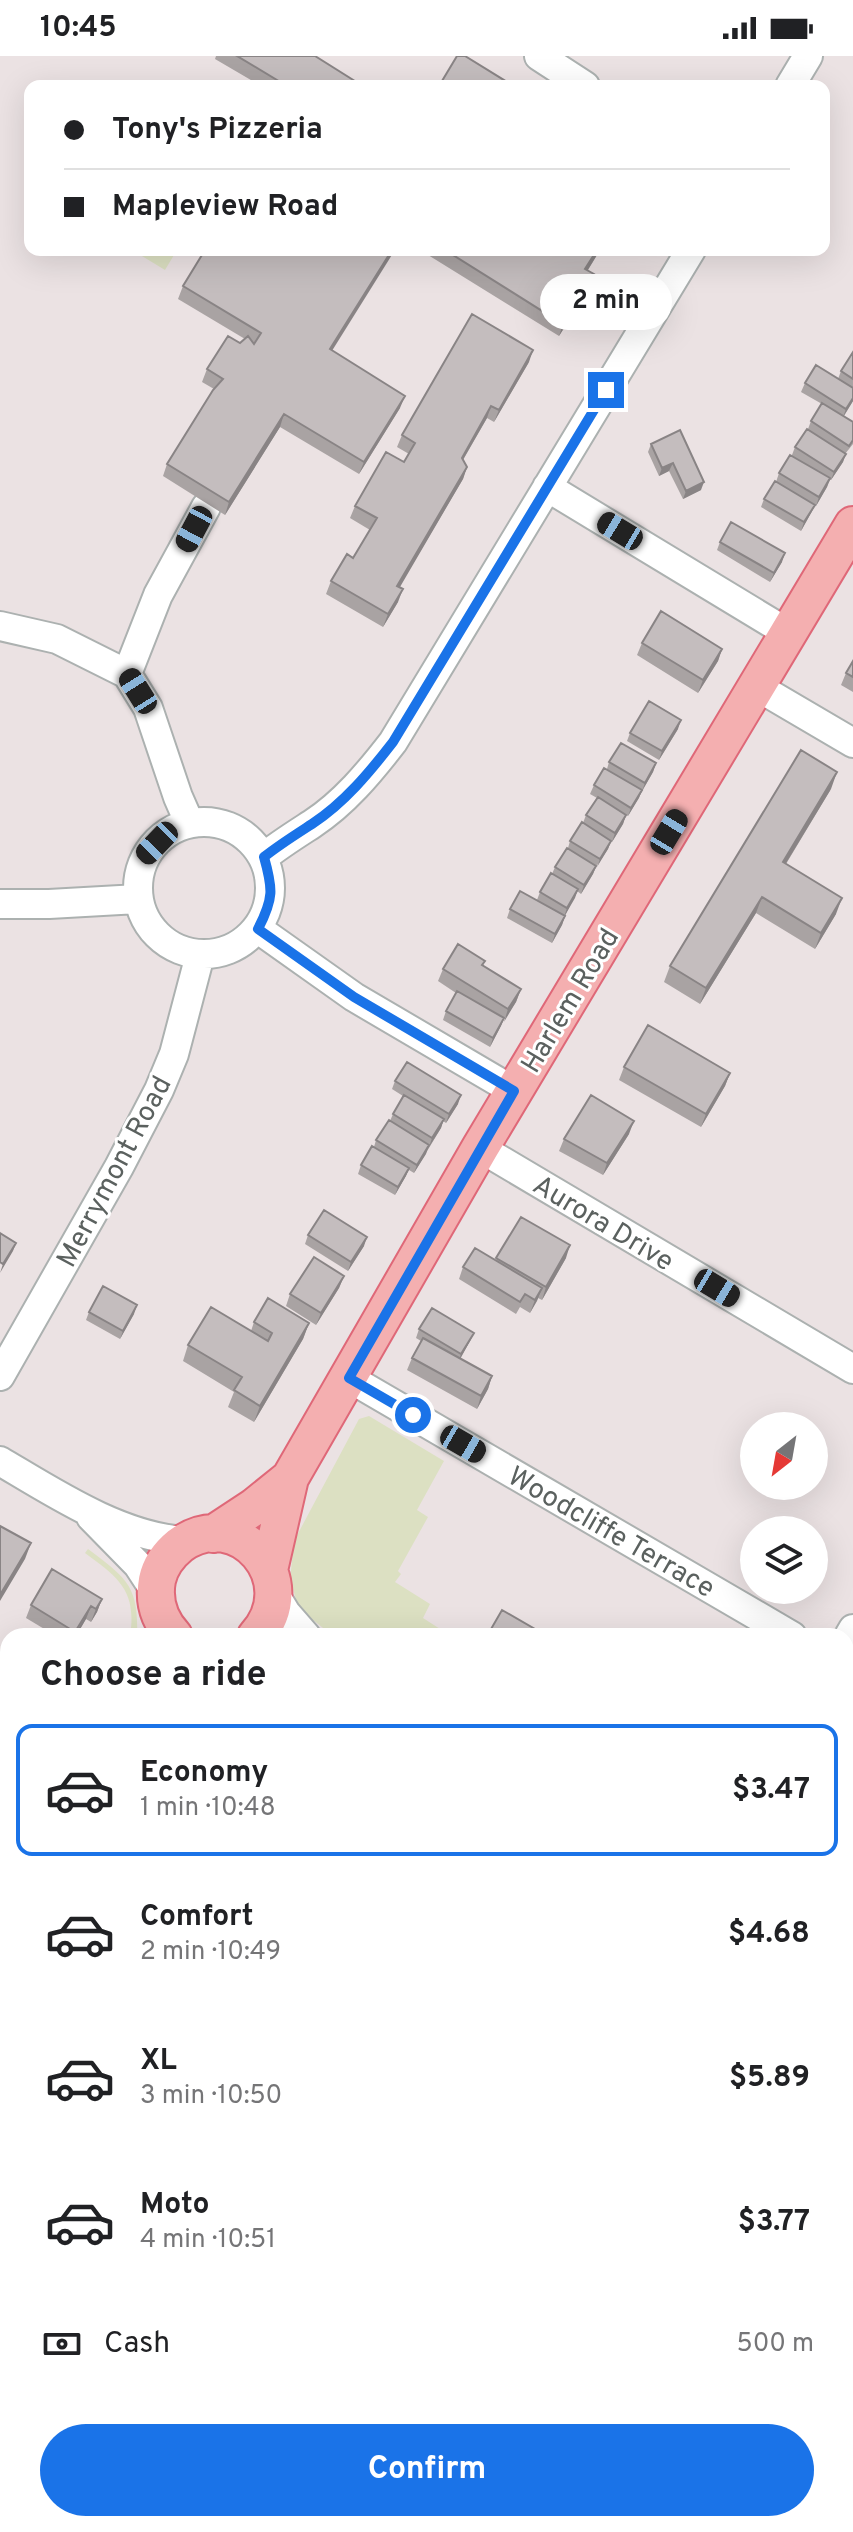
<!DOCTYPE html>
<html lang="en">
<head>
<meta charset="utf-8">
<style>
  body { margin:0; font-family:Overpass,sans-serif; background:#f6f6f6; color:#202124; height:100vh; display:flex; flex-direction:column; font-size:30px; white-space:nowrap }
  * { box-sizing:border-box; margin:0 }
  p { font-size:26px; color:#757577 }
  .icon { flex:none; width:44px; height:44px; fill:none; stroke:currentColor; stroke-width:2; stroke-linecap:round; stroke-linejoin:round }
  .map { position:relative; flex:1; overflow:hidden }
  .details { position:absolute; left:0px; top:1572px; width:854px; height:904px; display:flex; flex-direction:column; background:#fff; border-radius:24px 24px 0 0; box-shadow:0 8px 32px #0002 }
  .details>* { flex:none }
  .guide { position:absolute; left:24px; top:24px; width:806px; height:176px; border-radius:16px; box-shadow:0 8px 32px #0002; display:grid; align-content:center; height:176px; padding:0 40px; background:#fff }
  .needle { width:52px; rotate:211deg }
  .fabs { position:absolute; left:740px; top:1356px; display:grid; gap:16px }
  .fabs a { display:grid; place-items:center; width:88px; height:88px; border-radius:50%; background:#fff; box-shadow:0 8px 32px #0002; font-size:40px }
  .end { position:absolute; width:36px; height:36px; margin:-18px; border:10px solid #1a73e8; background:#fff; box-shadow:0 0 0 4px #fff }
  .from { border-radius:50% }
  .bubble { position:absolute; height:56px; border-radius:28px; background:#fff; box-shadow:0 8px 32px #0002; font-size:26px; font-weight:700; line-height:56px; text-align:center }
  .car { position:absolute; width:24px; height:48px; margin:-24px -12px; border-radius:10px; box-shadow:0 0 6px 2px #0007; background:linear-gradient(#222 24%,#8ab4d8 0 40%,#222 0 76%,#8ab4d8 0 86%,#222 0) }
  .guide b { display:flex; align-items:center; gap:28px; height:76px; font-size:30px }
  .guide b+b { border-top:2px solid #e0e0e0 }
  .guide i { width:20px; height:20px; background:#202124 }
  ul { padding:0; list-style:none }
  li { display:flex; align-items:center; gap:24px; height:132px; margin:0 16px 12px; padding:0 24px; border:4px solid transparent; border-radius:16px }
  li div { flex:1 }
  li b { display:block; font-size:30px }
  li em { font-style:normal; font-weight:700 }
  li.active { border-color:#1a73e8 }
  li>.icon { width:72px; height:72px; stroke-width:1.5 }
  h2 { padding:0 40px; font-size:36px; line-height:96px }
  .pay { display:flex; align-items:center; gap:20px; height:88px; padding:0 40px; font-size:30px }
  .pay p { margin-inline-start:auto }
  .cta { display:flex; gap:16px; margin-top:auto; padding:16px 40px }
  .cta a { flex:1; height:92px; border-radius:48px; background:#1a73e8; color:#fff; font-size:32px; font-weight:700; line-height:92px; text-align:center }
  .status { display:flex; justify-content:space-between; align-items:center; height:56px; padding:0 40px; background:#fff; direction:ltr }
  .status svg { height:22px; fill:currentColor }
  .map>svg:first-child { display:block }
  .green { fill:#dce0c2 }
  .lines { fill:none; stroke-linecap:round; stroke-linejoin:round }
  .minor-casing { stroke:#acb1b0; stroke-width:32 }
  .major-casing { stroke:#df6878; stroke-width:40 }
  .minor { stroke:#fff; stroke-width:28 }
  .major { stroke:#f4afb0; stroke-width:36 }
  .wall { fill:#a9a3a3 }
  .shaded-wall { fill:#898485 }
  .building { fill:#c4bdbe; stroke:#898485; stroke-width:2 }
  .route { stroke:#1a73e8; stroke-width:10 }
  .labels { text-anchor:middle; stroke-width:6; stroke-linejoin:round; paint-order:stroke }
  .street-label { font-size:28px; fill:#5b615f; stroke:#fff }
</style>
</head>
<body>
<div class="status"><b>10:45</b><svg viewBox="0 0 49 12"><path d="M0 12V9h3v3zM5 12V6h3v6zM10 12V3h3v9zM15 12V0h3v12zM26 1h20v11H26zM47 4h2v5h-2z"/></svg></div>
<div class="map">
<svg width="853" height="2476" viewBox="0 0 853 2476">
  <rect width="100%" height="100%" fill="#ebe2e3"/>
  <path class="green" d="M132 194H177L165 214Z
    M369 1360 444 1405 417 1454 428 1461 398 1515 401 1518 395 1526 430 1548 423 1562 451 1580H333L302 1555 296 1543 290 1524 294 1485 359 1363Z
    M88 1493C126 1522 139 1529 137 1580H130C137 1535 119 1522 85 1497Z"/>
  <g class="lines">
    <g class="minor-casing">
      <path id="minor" d="M539 0 585 30
        M790 30 808 0
        M547 431 788 577
        M0 570 57 583 127 618 148 652 178 741 189 766
        M127 618 158 539 206 451
        M756 630 853 687
        M138 832a66 66 0 1 1 132 0a66 66 0 1 1-132 0Z
        M264 801C279 789 295 779 312 768 344 747 369 717 393 686L691 194
        M0 848H49L138 843
        M258 873 354 941 514 1035
        M480 1092 853 1313
        M0 1320 119 1111 159 1034 174 998 200 899
        M349 1322 792 1580
        M0 1405C54 1437 122 1482 186 1485
        M91 1461 138 1509 155 1535
        M274 1537 286 1557 306 1580
        M846 1585 853 1573
        M846 1929 853 1933
        M846 2210 853 2198
        M44 2476 49 2468
        M396 2476 401 2468
        M684 2476 689 2468"/>
    </g>
    <g class="major-casing">
      <path id="major" d="M213 1478 254 1451 290 1422
        M269 1514 290 1422 480 1092 853 469
        M174 1580C159 1564 153 1546 157 1524 160 1510 169 1498 180 1489 238 1447 306 1525 256 1580
        M0 1888 8 1875"/>
    </g>
    <use href="#minor" class="minor"/>
    <use href="#major" class="major"/>
  </g>
  <path class="wall" d="M216 0H315L358 30H261L215 3Z
    M420 194H600L588 214 594 218 590 231 559 280Z
    M183 230 332 295 400 352 359 418 280 371 225 459 163 420 167 408 214 333 202 326 207 313 245 283 178 243Z
    M853 296V345L844 360 853 366V388L845 398 843 406 831 424H830L827 431 816 450 804 443 815 449 811 457 801 475 761 451 764 443 776 426 779 417 792 399 795 391 808 373 811 365 822 348 801 336 805 327 838 323 841 315Z
    M529 306 494 366 487 362 463 404 467 411 463 423 399 531 398 546 383 571 326 538 331 525 353 502 370 474 350 462 355 450 404 406 409 398 397 391 402 379Z
    M680 374 701 434 683 443 669 415 659 420 648 396 651 388Z
    M720 486 782 506 770 526 717 494Z
    M642 587 722 593 718 605 698 637 637 599Z
    M853 605V636L841 629 846 617Z
    M678 673 659 704 627 685 630 677Z
    M609 706 656 707 653 716 628 760 624 758 626 759 623 768 612 786 611 785 608 793 596 811 593 818 581 838 577 835 565 860 562 869 552 887 507 862 510 853 537 844 540 836 552 818 555 811 568 792 570 785 583 767 586 759 597 742 590 738 594 729 607 713Z
    M831 733 786 808 836 858 815 893 756 857 700 948 664 926 670 910Z
    M485 905 483 910 521 933 516 946 503 965 490 991 443 964 446 955 456 937 438 925 443 913Z
    M624 1011 730 1017 725 1030 701 1071 619 1024Z
    M395 1025 458 1048 446 1067 443 1065 441 1072 414 1117 409 1114 395 1139 358 1118 361 1109 374 1091 376 1084 390 1065 393 1058 403 1040 392 1033Z
    M629 1078 603 1119 559 1095 564 1083Z
    M521 1161 566 1202 542 1244 538 1242 530 1257 520 1251 516 1258 459 1223 463 1211 496 1204Z
    M308 1179 364 1190 348 1215 305 1188Z
    M344 1220 339 1232 316 1269 286 1250 290 1238Z
    M89 1256 134 1258 120 1283 86 1264Z
    M254 1266 309 1267 303 1283 254 1366 228 1351 234 1336 183 1305 188 1289 251 1275Z
    M419 1273 474 1277 470 1285 460 1302 492 1320 488 1333 477 1353 407 1314 412 1302 421 1285 416 1282Z
    M102 1543 97 1556 91 1566 86 1563 76 1580H56L26 1562 31 1549Z
    M0 1654 8 1658V1740L0 1736Z
    M0 1984 8 1988V2192L0 2205Z
    M0 2367 8 2372V2410L0 2405Z
    M0 2408 8 2439 2 2449 0 2447Z"/>
  <path class="shaded-wall" d="M392 194H395L325 306 330 293Z
    M597 194H600L581 225 585 213Z
    M594 218 590 231 559 280 563 268Z
    M533 294 529 306 494 366 499 354Z
    M405 340 400 352 359 418 364 406Z
    M853 342V345L843 361 846 353Z
    M491 350 487 362 457 414 462 402Z
    M284 358 280 371 225 459 229 446Z
    M846 398 843 406 831 424 834 416Z
    M673 407 669 415 659 420 662 412Z
    M467 411 463 423 393 543 397 530Z
    M830 422 827 431 816 450 819 441Z
    M704 426 701 434 683 443 686 435Z
    M815 449 811 457 801 475 804 466Z
    M785 497 782 506 770 526 774 517Z
    M403 533 398 546 383 571 388 558Z
    M722 593 718 605 698 637 703 624Z
    M681 664 678 673 659 704 662 695Z
    M656 707 653 716 642 735 645 727Z
    M837 716 831 733 777 822 783 806Z
    M642 734 639 742 628 760 631 752Z
    M626 759 623 768 612 786 615 777Z
    M611 785 608 793 597 811 600 803Z
    M596 810 593 818 581 838 584 829Z
    M578 833 575 842 564 861 567 852Z
    M762 841 756 857 700 948 706 932Z
    M842 842 836 858 815 893 821 877Z
    M565 860 562 869 552 887 555 878Z
    M521 933 516 946 504 966 508 953Z
    M504 962 501 970 490 991 493 982Z
    M730 1017 725 1030 701 1071 706 1058Z
    M461 1039 458 1048 446 1067 449 1058Z
    M444 1063 441 1072 429 1091 432 1082Z
    M634 1065 629 1078 603 1119 607 1107Z
    M429 1089 426 1098 414 1117 417 1109Z
    M409 1112 406 1120 395 1139 398 1131Z
    M367 1181 364 1190 348 1215 351 1206Z
    M16 1187 13 1195 0 1217 3 1208Z
    M570 1189 566 1202 542 1244 546 1231Z
    M344 1220 339 1232 316 1269 321 1257Z
    M542 1232 537 1245 530 1257 535 1244Z
    M137 1249 134 1258 120 1283 123 1275Z
    M309 1267 303 1283 254 1366 260 1350Z
    M474 1277 470 1285 458 1307 461 1298Z
    M492 1320 488 1333 477 1353 481 1340Z
    M31 1487 25 1503 0 1545V1539Z
    M102 1543 97 1556 91 1566 96 1553Z
    M91 1550 86 1563 76 1580H74Z
    M8 2185V2192L0 2205V2199Z"/>
  <path class="building" d="M237 0H315L358 27V30H287Z
    M457 0H465L512 29 439 30Z
    M205 194H392L330 293 405 340 364 406 284 358 229 446 167 408 213 334 223 323 207 313 228 280 240 287 248 280 254 288 261 277 183 230Z
    M445 194H597L585 213 594 218 563 268Z
    M472 258 533 294 499 354 491 350 462 402 467 411 397 530 403 533 388 558 331 525 347 498 353 502 377 462 355 450 386 396 404 406 415 387 402 379Z
    M853 296V323L841 315Z
    M816 309 853 332V342L846 353 805 327Z
    M822 347 853 366V384L849 390 811 365Z
    M807 373 846 398 834 416 795 391Z
    M680 374 704 426 686 435 673 407 662 412 651 388Z
    M790 399 830 422 819 441 779 417Z
    M775 425 815 449 804 466 764 443Z
    M731 466 785 497 774 517 720 486Z
    M661 555 722 593 703 624 642 587Z
    M853 605V621L846 617Z
    M649 645 681 664 662 695 630 677Z
    M621 687 656 707 645 727 609 706Z
    M801 694 837 716 783 806 842 842 821 877 762 841 706 932 670 910Z
    M604 712 642 734 631 752 594 729Z
    M598 741 626 759 615 777 586 759Z
    M582 766 611 785 600 803 570 785Z
    M567 792 596 810 584 829 555 811Z
    M551 817 578 833 567 852 540 836Z
    M520 835 565 860 555 878 510 853Z
    M458 888 485 905 482 909 521 933 508 953 443 913Z
    M457 935 504 962 493 982 446 955Z
    M648 969 730 1017 706 1058 624 1011Z
    M407 1006 461 1039 449 1058 395 1025Z
    M404 1039 444 1063 432 1082 393 1058Z
    M591 1039 634 1065 607 1107 564 1083Z
    M389 1064 429 1089 417 1109 376 1084Z
    M372 1090 409 1112 398 1131 361 1109Z
    M324 1154 367 1181 351 1206 308 1179Z
    M521 1161 570 1189 546 1231 496 1202Z
    M0 1177 16 1187 3 1208 0 1206Z
    M475 1192 542 1232 535 1244 525 1238 520 1246 463 1211Z
    M314 1201 344 1220 321 1257 290 1238Z
    M103 1230 137 1249 123 1275 89 1256Z
    M268 1242 309 1267 260 1350 234 1334 242 1321 188 1289 211 1251 268 1285 272 1277 254 1266Z
    M432 1252 474 1277 461 1298 419 1273Z
    M423 1282 492 1320 481 1340 412 1302Z
    M0 1470 31 1487 0 1539Z
    M52 1513 102 1543 96 1553 91 1550 75 1576 31 1549Z
    M502 1554 547 1580H487Z
    M0 1654 8 1658V1721L0 1716Z
    M0 1984 8 1989V2076L0 2071Z
    M0 2078 8 2083V2185L0 2199Z
    M0 2367 8 2372V2399L0 2394Z
    M0 2408 8 2412V2436L6 2440 0 2437Z"/>
  <g class="lines">
    <path class="route" d="M413 1359 349 1322 514 1035 354 941 258 873C274 842 273 833 264 801 279 789 295 779 312 768 344 747 369 717 393 686L606 334"/>
  </g>
  <g class="labels">
    <g class="street-label">
      <text transform="translate(569 944) rotate(-59)" y="10">Harlem Road</text>
      <text transform="translate(113 1115) rotate(-62)" y="10">Merrymont Road</text>
      <text transform="translate(604 1166) rotate(31)" y="10">Aurora Drive</text>
      <text transform="translate(612 1475) rotate(30)" y="10">Woodcliffe Terrace</text>
    </g>
  </g>
</svg>
<div class="fabs">
<a><svg class="needle" viewBox="-14 -14 28 28"><path d="M0-13l5 13h-10z" fill="#e53935"/><path d="M0 13l5-13h-10z" fill="#757577"/></svg></a>
<a><svg class="icon" aria-label="layers" viewBox="0 0 24 24"><path d="M12 4l9 5-9 5-9-5zM3 14l9 5 9-5"/></svg></a>
</div>
<i class="end from" style="left:413px;top:1359px"></i>
<i class="end" style="left:606px;top:334px"></i>
<div class="bubble" style="left:540px;top:218px;width:132px">2 min</div>
<i class="car" style="left:194px;top:473px;rotate:208deg"></i>
<i class="car" style="left:620px;top:475px;rotate:301deg"></i>
<i class="car" style="left:138px;top:635px;rotate:328deg"></i>
<i class="car" style="left:669px;top:776px;rotate:31deg"></i>
<i class="car" style="left:157px;top:787px;rotate:224deg"></i>
<i class="car" style="left:717px;top:1232px;rotate:121deg"></i>
<i class="car" style="left:463px;top:1388px;rotate:120deg"></i>
<div class="guide">
<b><i class="from"></i>Tony's Pizzeria</b>
<b><i></i>Mapleview Road</b>
</div>
<section class="details">
<h2>Choose a ride</h2>
<ul>
<li class="active"><svg class="icon" aria-label="car" viewBox="0 0 24 24"><path d="M5 17H2v-5l4-1 3-4h7l3 4 3 1v5h-3M9 17h6M6 11h13"/><circle cx="7" cy="17" r="2"/><circle cx="17" cy="17" r="2"/></svg><div><b>Economy</b><p>1 min · 10:48</p></div><em>$3.47</em></li>
<li><svg class="icon" aria-label="car" viewBox="0 0 24 24"><path d="M5 17H2v-5l4-1 3-4h7l3 4 3 1v5h-3M9 17h6M6 11h13"/><circle cx="7" cy="17" r="2"/><circle cx="17" cy="17" r="2"/></svg><div><b>Comfort</b><p>2 min · 10:49</p></div><em>$4.68</em></li>
<li><svg class="icon" aria-label="car" viewBox="0 0 24 24"><path d="M5 17H2v-5l4-1 3-4h7l3 4 3 1v5h-3M9 17h6M6 11h13"/><circle cx="7" cy="17" r="2"/><circle cx="17" cy="17" r="2"/></svg><div><b>XL</b><p>3 min · 10:50</p></div><em>$5.89</em></li>
<li><svg class="icon" aria-label="car" viewBox="0 0 24 24"><path d="M5 17H2v-5l4-1 3-4h7l3 4 3 1v5h-3M9 17h6M6 11h13"/><circle cx="7" cy="17" r="2"/><circle cx="17" cy="17" r="2"/></svg><div><b>Moto</b><p>4 min · 10:51</p></div><em>$3.77</em></li>
</ul>
<div class="pay"><svg class="icon" aria-label="cash" viewBox="0 0 24 24"><path d="M3 7h18v10H3z"/><circle cx="12" cy="12" r="2"/></svg>Cash<p>500 m</p></div>
<div class="cta"><a>Confirm</a></div>
</section>
</div>
</body>
</html>
